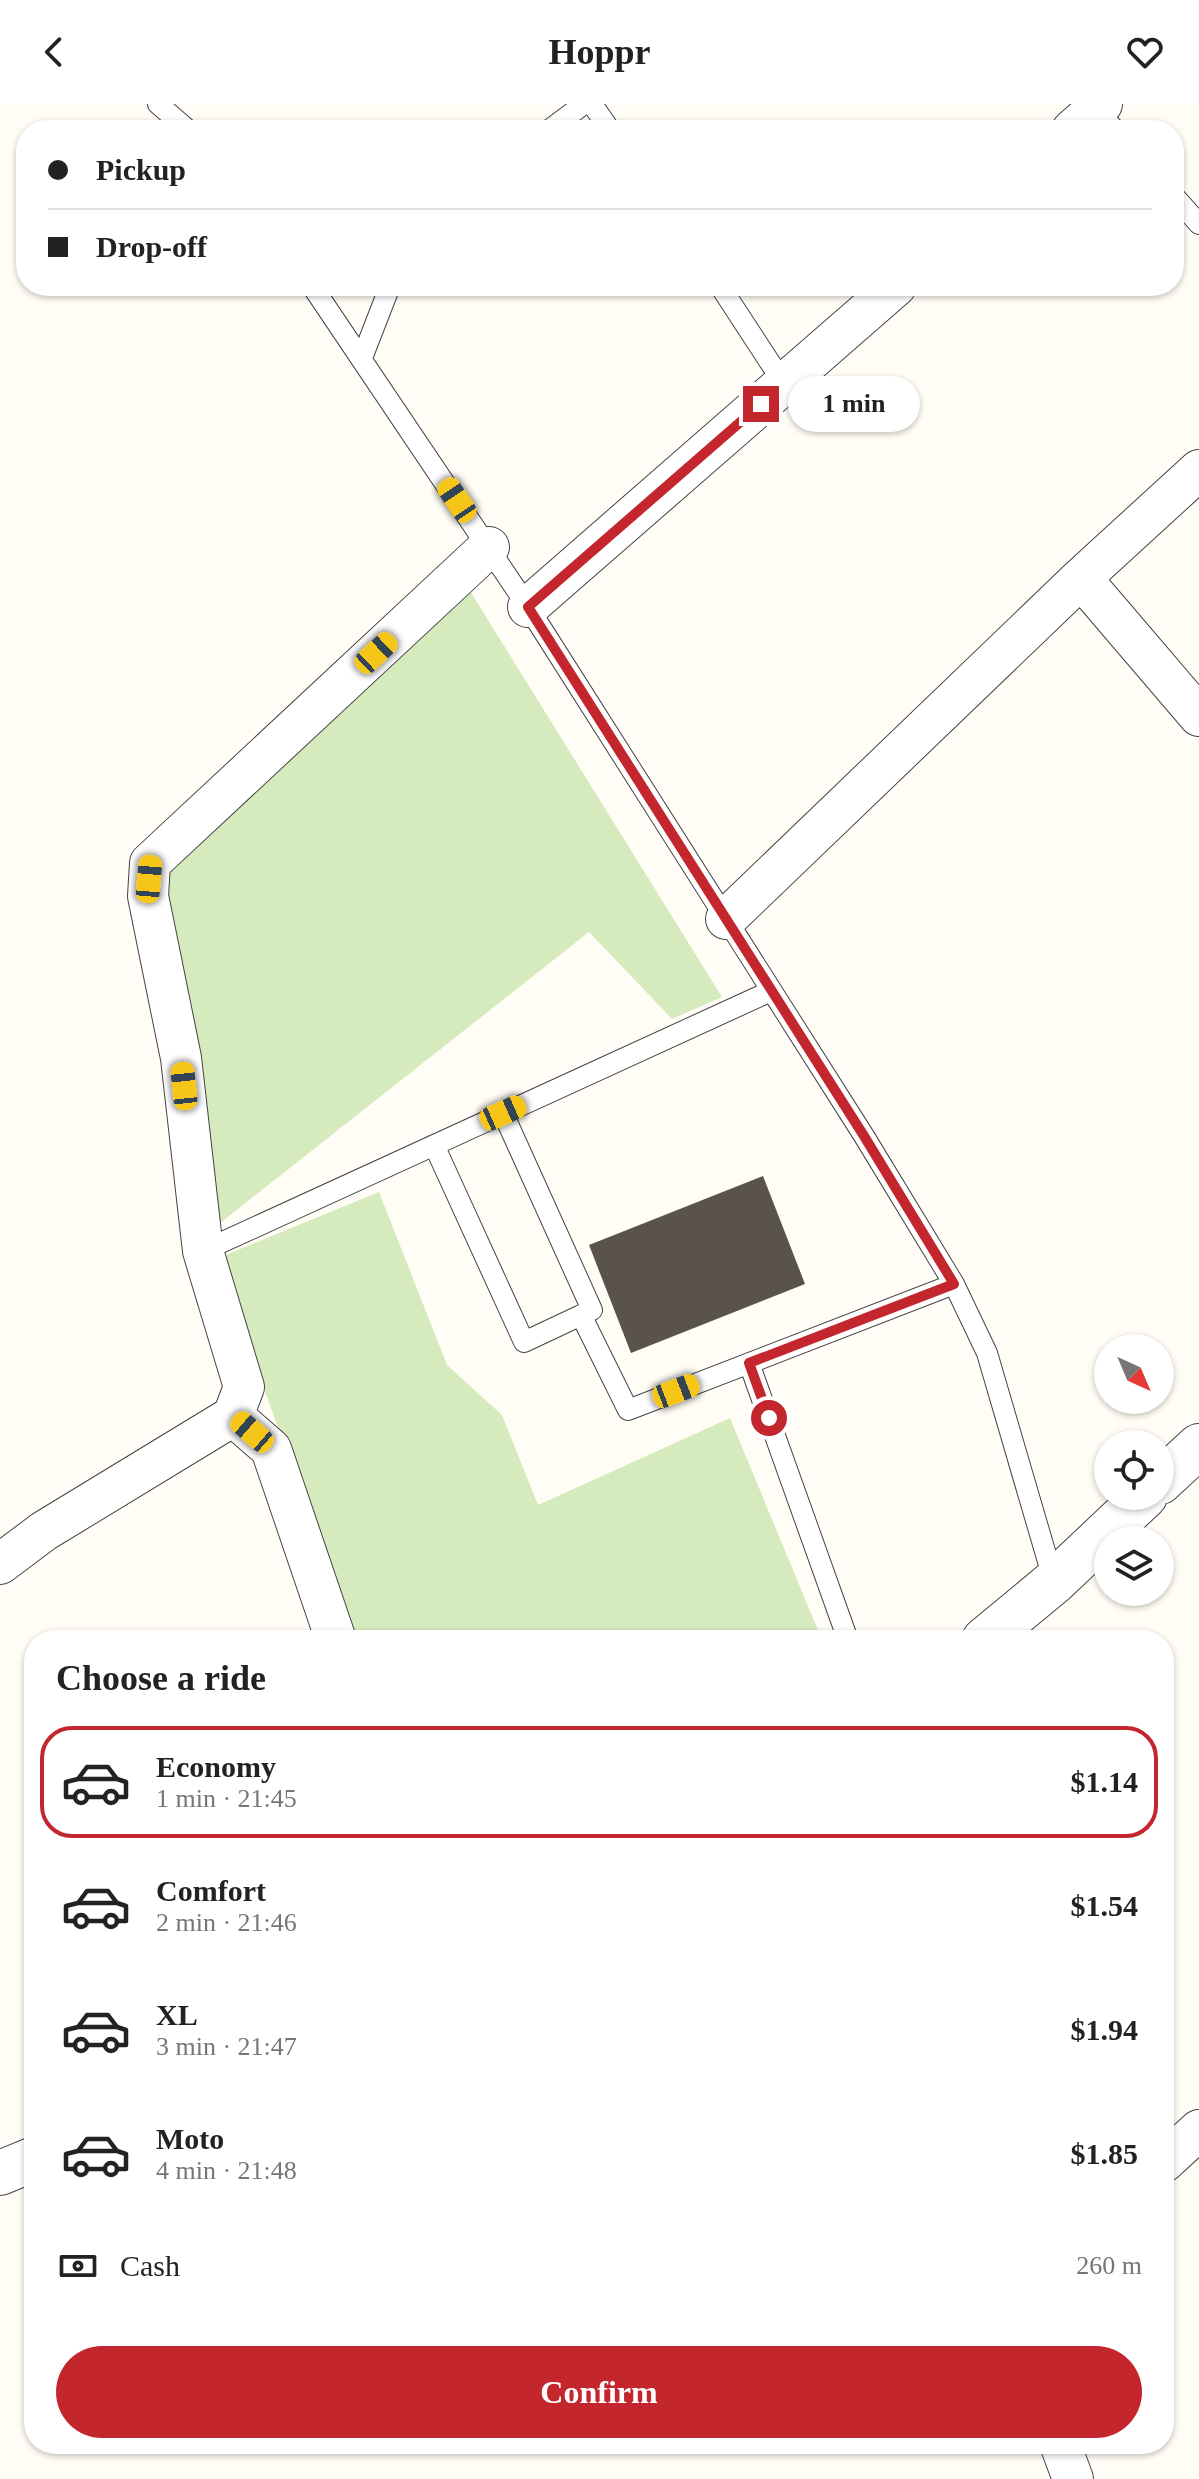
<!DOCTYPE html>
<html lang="en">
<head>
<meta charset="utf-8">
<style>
  body { margin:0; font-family:"Times New Roman",serif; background:#f6f6f6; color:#222; height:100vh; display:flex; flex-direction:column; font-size:30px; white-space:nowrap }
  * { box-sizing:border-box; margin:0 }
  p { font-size:26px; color:#767676 }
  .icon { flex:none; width:44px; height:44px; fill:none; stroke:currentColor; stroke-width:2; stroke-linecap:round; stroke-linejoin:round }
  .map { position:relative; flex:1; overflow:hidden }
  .panel { position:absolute; left:24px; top:1526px; width:1150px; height:824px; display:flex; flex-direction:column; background:#fff; border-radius:32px; box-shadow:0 2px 6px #0004 }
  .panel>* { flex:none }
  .hud { position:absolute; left:16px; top:16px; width:1168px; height:176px; border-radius:32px; box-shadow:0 2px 6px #0004; display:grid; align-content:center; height:176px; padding:0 32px; background:#fff }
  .needle { width:52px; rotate:136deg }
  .buttons { position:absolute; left:1094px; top:1230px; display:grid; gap:16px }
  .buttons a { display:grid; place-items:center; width:80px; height:80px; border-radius:50%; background:#fff; box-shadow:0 2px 6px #0004; font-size:40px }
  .end { position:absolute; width:36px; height:36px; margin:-18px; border:10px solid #c4262e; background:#fff; box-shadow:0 0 0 4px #fff }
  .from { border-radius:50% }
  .bubble { position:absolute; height:56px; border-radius:28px; background:#fff; box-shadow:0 2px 6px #0004; font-size:26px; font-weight:700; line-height:56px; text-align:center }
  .car { position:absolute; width:24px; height:48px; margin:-24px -12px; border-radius:10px; box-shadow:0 0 6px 2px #0007; background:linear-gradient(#f5c518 24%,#345 0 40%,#f5c518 0 76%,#345 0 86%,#f5c518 0) }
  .hud b { display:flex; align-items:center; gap:28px; height:76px; font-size:30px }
  .hud b+b { border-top:2px solid #e0e0e0 }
  .hud i { width:20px; height:20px; background:#222 }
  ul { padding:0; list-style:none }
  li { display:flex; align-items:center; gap:24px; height:112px; margin:0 16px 12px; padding:0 16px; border:4px solid transparent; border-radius:32px }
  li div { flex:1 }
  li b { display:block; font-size:30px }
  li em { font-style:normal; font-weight:700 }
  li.current { border-color:#c4262e }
  li>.icon { width:72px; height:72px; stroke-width:1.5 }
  h2 { padding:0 32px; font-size:36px; line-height:96px }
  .pay { display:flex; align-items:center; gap:20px; height:88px; padding:0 32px; font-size:30px }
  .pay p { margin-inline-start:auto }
  .primary-button { display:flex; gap:16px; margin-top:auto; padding:16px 32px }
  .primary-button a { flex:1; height:92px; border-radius:48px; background:#c4262e; color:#fff; font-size:32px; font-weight:700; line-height:92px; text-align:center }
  header { display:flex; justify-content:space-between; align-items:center; height:104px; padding:0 32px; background:#fff; font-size:36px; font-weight:700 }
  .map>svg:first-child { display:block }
  .green { fill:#d5ebbd }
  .building { fill:#5a524d }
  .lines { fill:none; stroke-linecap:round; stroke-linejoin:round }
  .service-casing { stroke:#444; stroke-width:22 }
  .minor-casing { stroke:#444; stroke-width:42 }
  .tertiary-casing { stroke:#444; stroke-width:46 }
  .service { stroke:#fff; stroke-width:20 }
  .minor { stroke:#fff; stroke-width:40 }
  .tertiary { stroke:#fff; stroke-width:44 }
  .route { stroke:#c4262e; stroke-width:10 }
</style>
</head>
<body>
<header><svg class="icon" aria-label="back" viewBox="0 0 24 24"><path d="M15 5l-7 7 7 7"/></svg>Hoppr<svg class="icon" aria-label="heart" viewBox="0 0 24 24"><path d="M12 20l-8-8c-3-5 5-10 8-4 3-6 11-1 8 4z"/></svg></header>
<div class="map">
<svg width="1199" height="2375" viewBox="0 0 1199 2375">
  <rect width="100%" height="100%" fill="#fffdf5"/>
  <path class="green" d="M470 487 722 893 672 915 589 828 215 1123 163 796 167 767Z
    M379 1088 447 1261 502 1311 538 1401 730 1314 822 1536H353L218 1154Z"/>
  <path class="building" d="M763 1072 805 1180 631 1249 589 1141Z"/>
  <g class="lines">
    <g class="service-casing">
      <path id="service" d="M158 0 188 26
        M592 0 610 26
        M1096 5 1115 26
        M549 26 584 0
        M1174 92 1199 120
        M312 182 528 503 864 1032 954 1180 987 1249 1054 1478
        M720 182 784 280
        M362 254 390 182
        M434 1041 524 1238 592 1206 503 1009
        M203 1147 771 887
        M581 1211 628 1306 954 1180
        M749 1259 848 1536"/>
    </g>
    <g class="minor-casing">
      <path id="minor" d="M1072 26 1102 0
        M1081 474 1199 612
        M528 503 896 182
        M726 815 1081 474 1199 366
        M233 1312 271 1345 336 1536
        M0 1460 44 1427 233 1312 244 1283 203 1147 181 954 148 792 150 759 489 443
        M1164 2058 1199 2026
        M1060 2340 1073 2375"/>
    </g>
    <g class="tertiary-casing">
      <path id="tertiary" d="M1160 1378 1199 1342
        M984 1536 1054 1478 1145 1392
        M0 2069 34 2055"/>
    </g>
    <use href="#service" class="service"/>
    <use href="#minor" class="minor"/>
    <use href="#tertiary" class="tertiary"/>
  </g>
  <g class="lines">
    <path class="route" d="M761 300 528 503 864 1032 954 1180 749 1259 769 1314"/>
  </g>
</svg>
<div class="buttons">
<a><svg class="needle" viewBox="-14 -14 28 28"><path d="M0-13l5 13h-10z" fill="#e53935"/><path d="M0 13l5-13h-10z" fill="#767676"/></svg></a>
<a><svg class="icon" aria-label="locate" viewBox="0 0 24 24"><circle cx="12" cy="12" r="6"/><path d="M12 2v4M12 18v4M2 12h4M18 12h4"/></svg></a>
<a><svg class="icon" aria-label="layers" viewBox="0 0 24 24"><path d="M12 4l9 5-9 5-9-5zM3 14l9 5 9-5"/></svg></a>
</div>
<i class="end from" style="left:769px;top:1314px"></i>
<i class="end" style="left:761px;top:300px"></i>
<div class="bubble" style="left:788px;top:272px;width:132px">1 min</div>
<i class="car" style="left:457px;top:396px;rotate:326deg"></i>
<i class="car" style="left:376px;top:549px;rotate:47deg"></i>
<i class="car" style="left:149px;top:775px;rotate:5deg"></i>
<i class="car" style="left:184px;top:982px;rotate:354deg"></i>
<i class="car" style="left:503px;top:1009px;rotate:66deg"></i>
<i class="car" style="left:676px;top:1287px;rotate:69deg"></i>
<i class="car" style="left:252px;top:1328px;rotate:311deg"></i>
<div class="hud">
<b><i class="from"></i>Pickup</b>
<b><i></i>Drop-off</b>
</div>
<section class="panel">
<h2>Choose a ride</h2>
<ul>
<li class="current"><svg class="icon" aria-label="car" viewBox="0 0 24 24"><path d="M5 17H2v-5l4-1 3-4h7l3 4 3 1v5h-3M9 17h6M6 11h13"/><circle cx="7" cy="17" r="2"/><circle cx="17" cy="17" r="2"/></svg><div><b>Economy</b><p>1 min · 21:45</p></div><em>$1.14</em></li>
<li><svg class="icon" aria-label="car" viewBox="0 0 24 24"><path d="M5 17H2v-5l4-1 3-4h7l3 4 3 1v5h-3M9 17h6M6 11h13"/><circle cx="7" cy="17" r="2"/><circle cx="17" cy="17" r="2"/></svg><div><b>Comfort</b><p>2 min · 21:46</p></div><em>$1.54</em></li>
<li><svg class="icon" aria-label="car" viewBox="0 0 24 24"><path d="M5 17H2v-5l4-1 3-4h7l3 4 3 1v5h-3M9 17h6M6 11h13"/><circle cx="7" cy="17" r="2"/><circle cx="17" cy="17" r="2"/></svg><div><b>XL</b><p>3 min · 21:47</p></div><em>$1.94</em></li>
<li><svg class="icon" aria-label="car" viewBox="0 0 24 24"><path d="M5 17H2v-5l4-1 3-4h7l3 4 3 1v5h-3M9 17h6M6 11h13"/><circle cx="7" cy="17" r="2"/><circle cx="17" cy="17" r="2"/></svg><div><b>Moto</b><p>4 min · 21:48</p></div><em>$1.85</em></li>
</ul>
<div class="pay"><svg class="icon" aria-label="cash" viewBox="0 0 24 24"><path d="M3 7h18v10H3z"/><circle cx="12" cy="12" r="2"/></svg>Cash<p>260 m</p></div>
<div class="primary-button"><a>Confirm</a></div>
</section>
</div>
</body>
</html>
